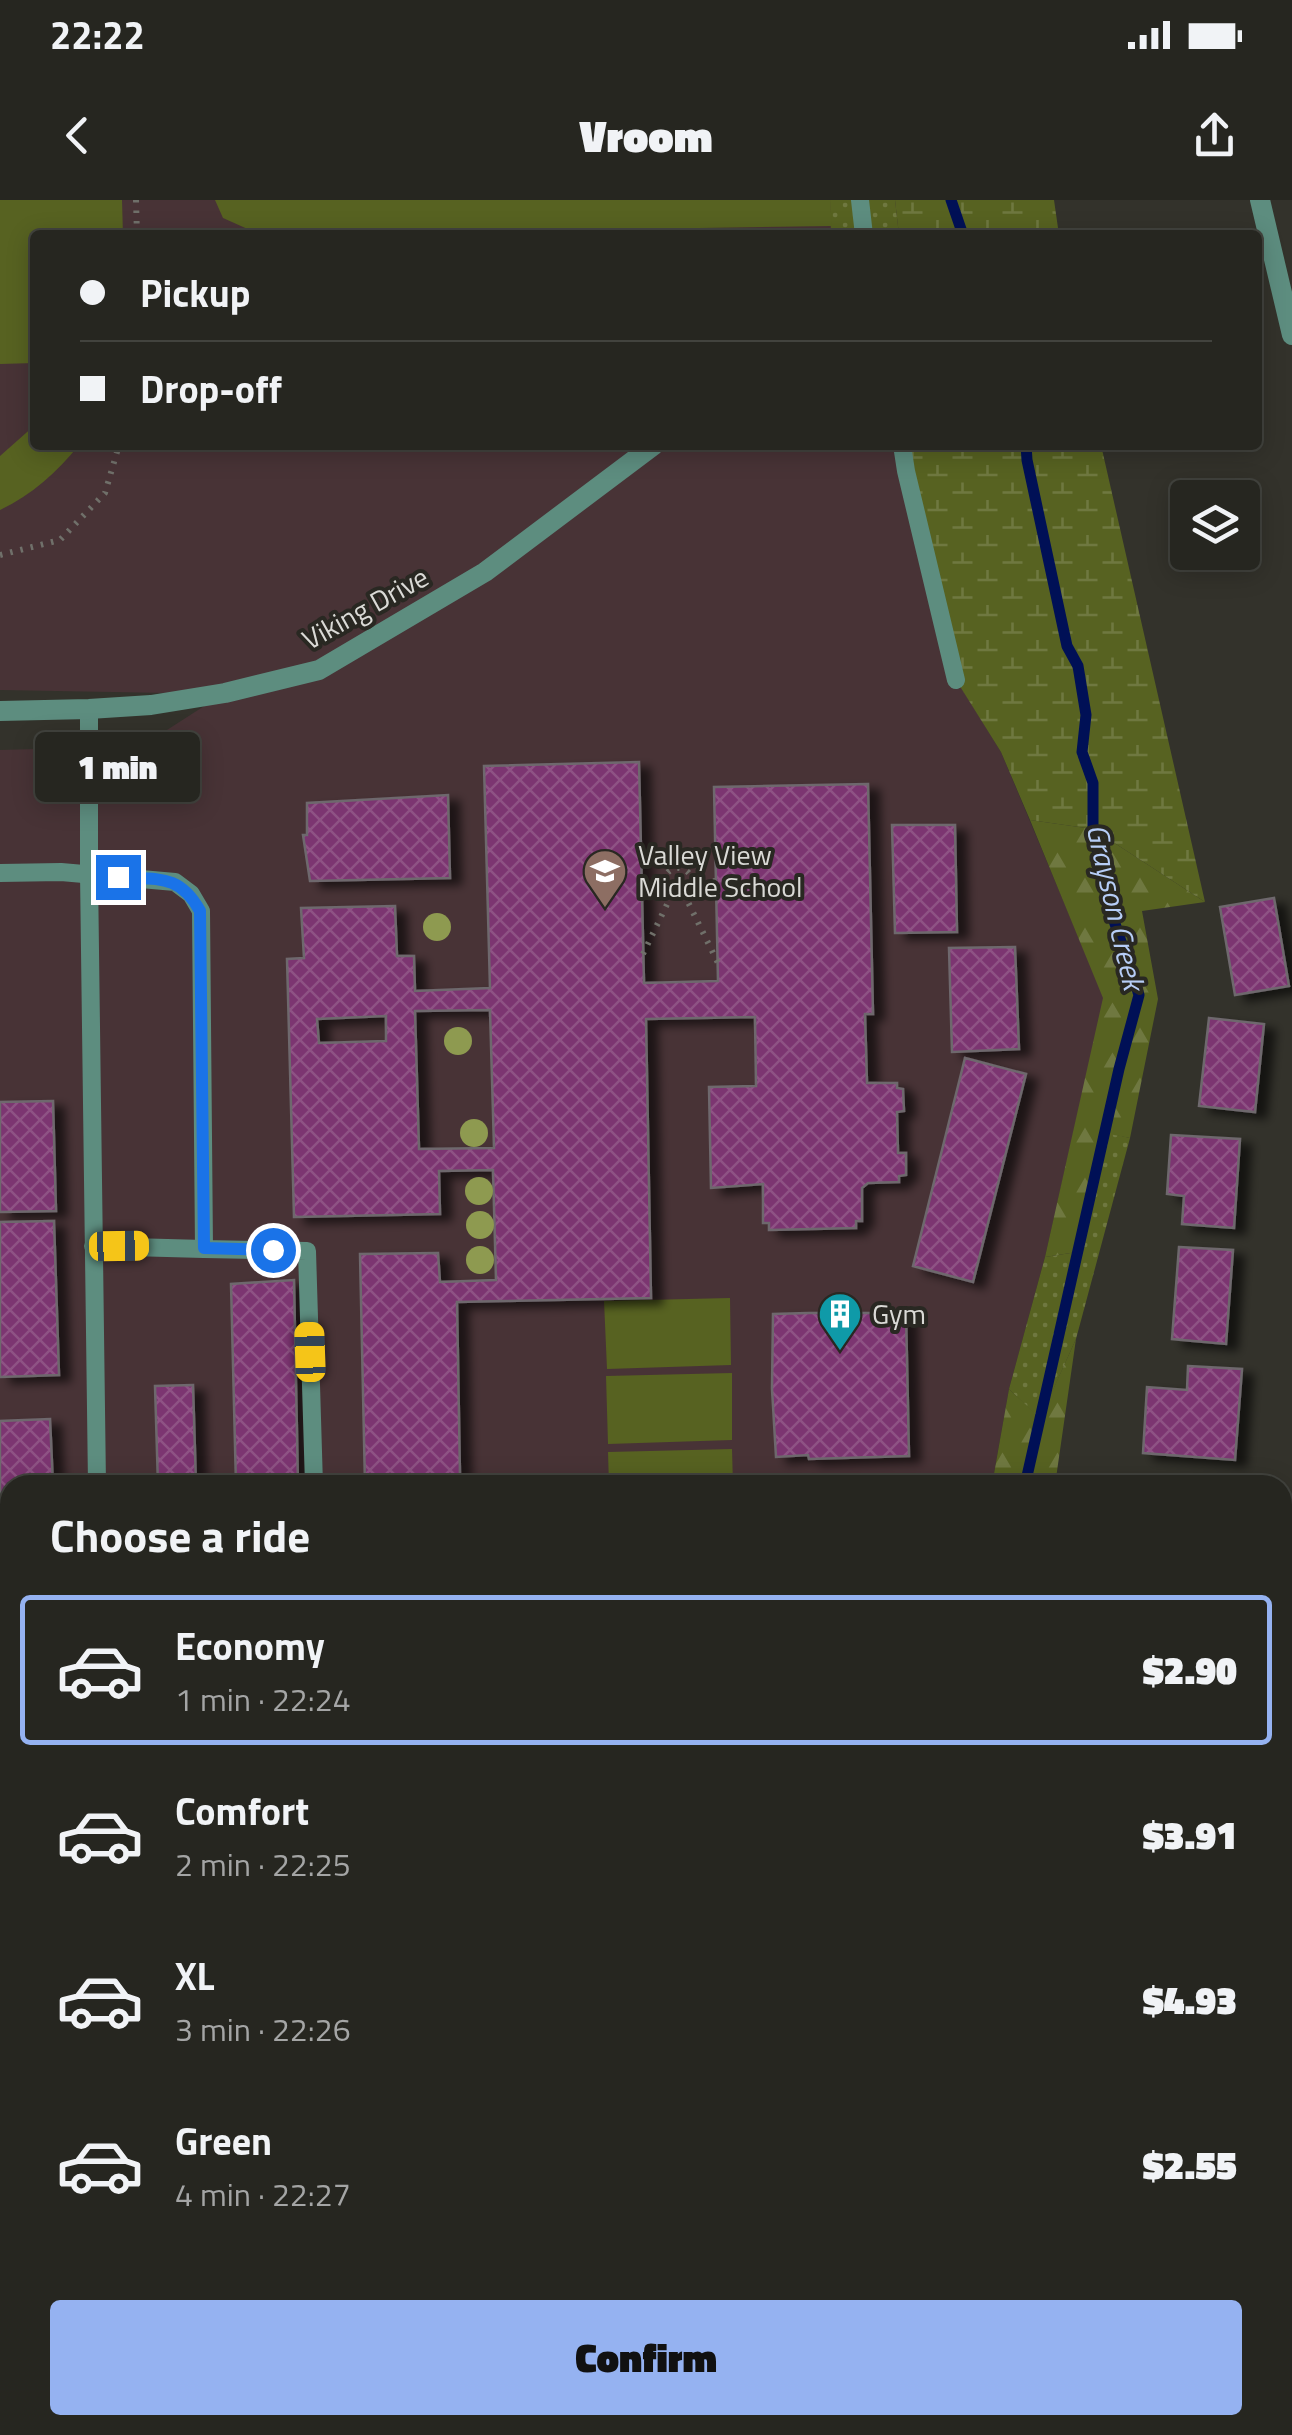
<!DOCTYPE html>
<html lang="en">
<head>
<meta charset="utf-8">
<style>
  body { margin:0; font-family:"Titillium Web",sans-serif; background:#32322d; color:#f1f3f6; height:100vh; display:flex; flex-direction:column; font-size:38px; white-space:nowrap }
  * { box-sizing:border-box; margin:0 }
  p { font-size:32px; color:#a4a5a5 }
  .icon { flex:none; width:55px; height:55px; fill:none; stroke:currentColor; stroke-width:2; stroke-linecap:round; stroke-linejoin:round }
  .map { position:relative; flex:1; overflow:hidden }
  .side { position:absolute; left:0px; top:1275px; width:1292px; height:960px; display:flex; flex-direction:column; background:#262620; border-radius:30px 30px 0 0; box-shadow:0 5px 25px #0003,0 0 0 2px #42433e }
  .side>* { flex:none }
  .hud { position:absolute; left:30px; top:30px; width:1232px; height:220px; border-radius:10px; box-shadow:0 5px 25px #0003,0 0 0 2px #42433e; display:grid; align-content:center; height:220px; padding:0 50px; background:#262620 }
  .tools { position:absolute; left:1170px; top:280px; display:grid; gap:20px }
  .tools a { display:grid; place-items:center; width:90px; height:90px; border-radius:10px; background:#262620; box-shadow:0 5px 25px #0003,0 0 0 2px #42433e; font-size:50px }
  .end { position:absolute; width:45px; height:45px; margin:-22px; border:12px solid #1a73e8; background:#fff; box-shadow:0 0 0 5px #fff }
  .from { border-radius:50% }
  .bubble { position:absolute; height:70px; border-radius:10px; background:#262620; box-shadow:0 5px 25px #0003,0 0 0 2px #42433e; font-size:32px; font-weight:800; line-height:70px; text-align:center }
  .car { position:absolute; width:30px; height:60px; margin:-30px -15px; border-radius:12px; box-shadow:0 0 8px 2px #0007; background:linear-gradient(#f5c518 24%,#345 0 40%,#f5c518 0 76%,#345 0 86%,#f5c518 0) }
  .hud b { display:flex; align-items:center; gap:35px; height:95px; font-size:38px }
  .hud b+b { border-top:2px solid #42433e }
  .hud i { width:25px; height:25px; background:#f1f3f6 }
  ul { padding:0; list-style:none }
  li { display:flex; align-items:center; gap:30px; height:150px; margin:0 20px 15px; padding:0 30px; border:5px solid transparent; border-radius:10px }
  li div { flex:1 }
  li b { display:block; font-size:38px }
  li em { font-style:normal; font-weight:800 }
  li.selected { border-color:#95b2f1 }
  li>.icon { width:90px; height:90px; stroke-width:1.5 }
  h2 { padding:0 50px; font-size:45px; line-height:120px }
  .action { display:flex; gap:20px; margin-top:auto; padding:20px 50px }
  .action a { flex:1; height:115px; border-radius:10px; background:#95b2f1; color:#111; font-size:40px; font-weight:800; line-height:115px; text-align:center }
  .status { display:flex; justify-content:space-between; align-items:center; height:70px; padding:0 50px; background:#262620; direction:ltr }
  .status svg { height:28px; fill:currentColor }
  header { display:flex; justify-content:space-between; align-items:center; height:130px; padding:0 50px; background:#262620; font-size:45px; font-weight:800 }
  .map>svg:first-child { display:block }
  .education { fill:#483336 }
  .grass { fill:url(#grass-dots) }
  .forest { fill:url(#forest-firs) }
  .wetland { fill:url(#wetland-marsh) }
  .garden { fill:#576221 }
  .lines { fill:none; stroke-linecap:round; stroke-linejoin:round }
  .stream { stroke:#001056; stroke-width:11 }
  .building { fill:url(#building-cross-hatch); stroke:#6e686d; stroke-width:2.5; fill-rule:evenodd; filter:url(#shadow) }
  .path { stroke:#70706a; stroke-width:6; stroke-dasharray:2.5 8; stroke-linecap:butt }
  .lane { stroke:#5d8d7f; stroke-width:18 }
  .street { stroke:#5d8d7f; stroke-width:20 }
  .tree { fill:#8e9a50 }
  .route { stroke:#1a73e8; stroke-width:12 }
  .labels { text-anchor:middle; stroke-width:8; stroke-linejoin:round; paint-order:stroke }
  .street-label { font-size:28px; fill:#dadad6; stroke:#292822 }
  .poi-label { font-size:28px; fill:#dadad6; stroke:#292822; text-anchor:start }
  .water-label { font-size:30px; font-style:italic; fill:#b6cdf6; stroke:#292822 }
</style>
</head>
<body>
<div class="status"><b>22:22</b><svg viewBox="0 0 49 12"><path d="M0 12V9h3v3zM5 12V6h3v6zM10 12V3h3v9zM15 12V0h3v12zM26 1h20v11H26zM47 4h2v5h-2z"/></svg></div>
<header><svg class="icon" aria-label="back" viewBox="0 0 24 24"><path d="M15 5l-7 7 7 7"/></svg>Vroom<svg class="icon" aria-label="share" viewBox="0 0 24 24"><path d="M12 15V3M7 8l5-5 5 5M5 13v7h14v-7"/></svg></header>
<div class="map">
<svg width="1292" height="2235" viewBox="0 0 1292 2235">
  <defs>
    <pattern id="grass-dots" width="8" height="8" patternUnits="userSpaceOnUse" patternTransform="scale(2.5)"><rect width="8" height="8" fill="#576221"/><path d="M2 2h.1M6 6h.1" fill="none" stroke="#6f7840" stroke-width="1.8" stroke-linecap="round"/></pattern>
    <pattern id="forest-firs" width="22" height="20" patternUnits="userSpaceOnUse" patternTransform="scale(2.5)"><rect width="22" height="20" fill="#576221"/><path d="M5 1l3.5 6h-7zM16 11l3.5 6h-7z" fill="#6f7840"/></pattern>
    <pattern id="wetland-marsh" width="20" height="14" patternUnits="userSpaceOnUse" patternTransform="scale(2.5)"><rect width="20" height="14" fill="#576221"/><path d="M1 5h8M5 5V1M11 12h8M15 12V8" fill="none" stroke="#6f7840"/></pattern>
    <pattern id="building-cross-hatch" width="8" height="8" patternUnits="userSpaceOnUse" patternTransform="scale(2.5)"><rect width="8" height="8" fill="#7c3571"/><path d="M0 0l8 8M0 8l8-8" fill="none" stroke="#8e5284"/></pattern>
    <filter id="shadow"><feDropShadow dx="11" dy="6" stdDeviation="5" flood-color="#0009"/></filter>
  </defs>
  <rect width="100%" height="100%" fill="#33322b"/>
  <path class="education" d="M0 0H895L899 35H35V245H902L956 479 1001 552 1104 798 1045 1057 1009 1189 992 1285H10V2167H0V550L142 546 223 494 0 490Z"/>
  <path class="grass" d="M830 0H895L899 35H831Z
    M1104 932 1130 938 1076 1139 1040 1219 1009 1189 1045 1057 1077 1052Z"/>
  <path class="forest" d="M1030 620 1093 629 1205 702 1142 711 1158 799 1130 938 1104 933 1077 1052 1045 1057 1103 798Z
    M1076 1139 1055 1285H992L1009 1189 1040 1218Z"/>
  <path class="wetland" d="M895 0H1054L1059 35H899Z
    M902 245H1101L1205 702 1093 629 1030 620 1001 552 956 480Z"/>
  <path class="garden" d="M0 0H122L123 35H35V163L0 164Z
    M215 0H830L832 26 261 35 223 18Z
    M35 225V245H79C57 272 32 295 0 310V256Z
    M730 1098 731 1165 607 1169 604 1101Z
    M732 1173V1240L608 1244 606 1176Z
    M732 1249 733 1285H609L608 1252Z
    M0 1667H10V1797H0Z
    M10 1868V1999H0V1869Z"/>
  <g class="lines">
    <path class="stream" d="M951 0 963 35
      M1025 1285 1119 869 1139 795 1107 700 1093 629V583L1082 552 1086 515 1078 466 1067 446 1027 260 1026 245
      M1128 2225 1131 2235"/>
  </g>
  <path class="building" d="M639 562 644 783 718 781 714 587 868 584 873 814H865L867 883H897V888L903 889 904 911 897 912 898 953H906V975L899 976V982L868 983 862 988V1021H856V1028L769 1030V1023H763V984L711 988 709 887 756 886 755 817 646 819 651 1098 457 1102 460 1276 444 1277V1285H365L360 1054 438 1053 440 1082 496 1080 493 970 439 971 440 1014 294 1017 287 759 304 758 301 708 395 706 397 756H414L415 791 490 788 484 566ZM490 810 494 948 419 949 415 811ZM386 816V841L319 843 317 819Z
    M448 595 450 678 310 681 303 635H307V603Z
    M892 625H955L957 732 895 733Z
    M1274 698 1289 786 1235 795 1220 707Z
    M1015 747 1019 849 952 852 949 748Z
    M1209 818 1264 824 1255 912 1199 906Z
    M965 858 1026 874 973 1082 913 1066Z
    M53 901 56 1011 0 1012V902Z
    M1171 935 1240 939 1234 1028 1182 1024 1184 996 1167 994Z
    M54 1021 59 1175 0 1177V1022Z
    M1179 1047 1233 1050 1226 1144 1172 1139Z
    M294 1080 298 1285H236L231 1084Z
    M809 1113H906L909 1256 809 1259 808 1255 776 1257 772 1189 773 1114Z
    M1188 1166 1242 1169 1235 1260 1143 1253 1147 1187 1187 1190Z
    M193 1185 196 1285H158L155 1186Z
    M50 1219 53 1285H10V1301L0 1302V1221Z
    M0 1328H10V1471L0 1472Z
    M1282 2111H1289L1292 2200H1282Z"/>
  <g class="lines">
    <path class="path" d="M136 0 137 35
      M0 355 60 340 105 293 119 245
      M664 682a14 14 0 1 1 28 0a14 14 0 1 1-28 0Z
      M641 682H664
      M692 683 716 681
      M684 694 718 763
      M643 754 672 694
      M0 2159 10 2158
      M90 2225V2235"/>
    <path class="lane" d="M860 0 864 35
      M902 245 906 271 956 480
      M89 509V674L97 1285
      M0 673 61 672 175 682 191 694 201 711 204 1049 307 1051 314 1285
      M93 1046 204 1049
      M0 1602H10"/>
    <path class="street" d="M1260 0 1292 135
      M0 511 89 509 151 505 225 493 319 470 485 372 654 245
      M1282 1434 1292 1380
      M1282 1576 1292 1629"/>
  </g>
  <g class="tree">
    <circle cx="437" cy="727" r="14"/>
    <circle cx="458" cy="841" r="14"/>
    <circle cx="474" cy="933" r="14"/>
    <circle cx="479" cy="991" r="14"/>
    <circle cx="480" cy="1025" r="14"/>
    <circle cx="480" cy="1060" r="14"/>
  </g>
  <g class="lines">
    <path class="route" d="M118 677C157 680 179 673 200 711L204 1048 273 1050"/>
  </g>
  <defs>
    <g id="school-pin" transform="scale(2.25)"><path d="M0 17L-7.5 6A9.5 9.5 0 1 1 7.5 6Z" fill="#8d6e63" stroke="#292822"/><path d="M0-5L7-2L0 1L-7-2ZM-4 1L0 2.5L4 1V4Q0 6-4 4Z" fill="#fff"/></g>
    <g id="building-pin" transform="scale(2.25)"><path d="M0 17L-7.5 6A9.5 9.5 0 1 1 7.5 6Z" fill="#0f9aa8" stroke="#292822"/><path d="M-4-6H4V6H1V3H-1V6H-4ZM-2.5-4.3h1.7v1.8h-1.7ZM.8-4.3h1.7v1.8H.8ZM-2.5-1h1.7V.8h-1.7ZM.8-1h1.7V.8H.8Z" fill="#fff"/></g>
  </defs>
  <g fill-rule="evenodd">
    <use href="#school-pin" x="605" y="671"/>
    <use href="#building-pin" x="840" y="1114"/>
  </g>
  <g class="labels">
    <g class="street-label">
      <text transform="translate(365 408) rotate(-29)" y="10">Viking Drive</text>
    </g>
    <g class="poi-label">
      <text x="638" y="665">Valley View<tspan x="638" dy="32">Middle School</tspan></text>
      <text x="872" y="1124">Gym</text>
    </g>
    <g class="water-label">
      <text transform="translate(1115 707) rotate(77)" y="10">Grayson Creek</text>
    </g>
  </g>
</svg>
<div class="tools">
<a><svg class="icon" aria-label="layers" viewBox="0 0 24 24"><path d="M12 4l9 5-9 5-9-5zM3 14l9 5 9-5"/></svg></a>
</div>
<i class="end from" style="left:273px;top:1050px"></i>
<i class="end" style="left:118px;top:677px"></i>
<div class="bubble" style="left:35px;top:532px;width:165px">1 min</div>
<i class="car" style="left:119px;top:1046px;rotate:89deg"></i>
<i class="car" style="left:310px;top:1152px;rotate:358deg"></i>
<div class="hud">
<b><i class="from"></i>Pickup</b>
<b><i></i>Drop-off</b>
</div>
<section class="side">
<h2>Choose a ride</h2>
<ul>
<li class="selected"><svg class="icon" aria-label="car" viewBox="0 0 24 24"><path d="M5 17H2v-5l4-1 3-4h7l3 4 3 1v5h-3M9 17h6M6 11h13"/><circle cx="7" cy="17" r="2"/><circle cx="17" cy="17" r="2"/></svg><div><b>Economy</b><p>1 min · 22:24</p></div><em>$2.90</em></li>
<li><svg class="icon" aria-label="car" viewBox="0 0 24 24"><path d="M5 17H2v-5l4-1 3-4h7l3 4 3 1v5h-3M9 17h6M6 11h13"/><circle cx="7" cy="17" r="2"/><circle cx="17" cy="17" r="2"/></svg><div><b>Comfort</b><p>2 min · 22:25</p></div><em>$3.91</em></li>
<li><svg class="icon" aria-label="car" viewBox="0 0 24 24"><path d="M5 17H2v-5l4-1 3-4h7l3 4 3 1v5h-3M9 17h6M6 11h13"/><circle cx="7" cy="17" r="2"/><circle cx="17" cy="17" r="2"/></svg><div><b>XL</b><p>3 min · 22:26</p></div><em>$4.93</em></li>
<li><svg class="icon" aria-label="car" viewBox="0 0 24 24"><path d="M5 17H2v-5l4-1 3-4h7l3 4 3 1v5h-3M9 17h6M6 11h13"/><circle cx="7" cy="17" r="2"/><circle cx="17" cy="17" r="2"/></svg><div><b>Green</b><p>4 min · 22:27</p></div><em>$2.55</em></li>
</ul>
<div class="action"><a>Confirm</a></div>
</section>
</div>
</body>
</html>
